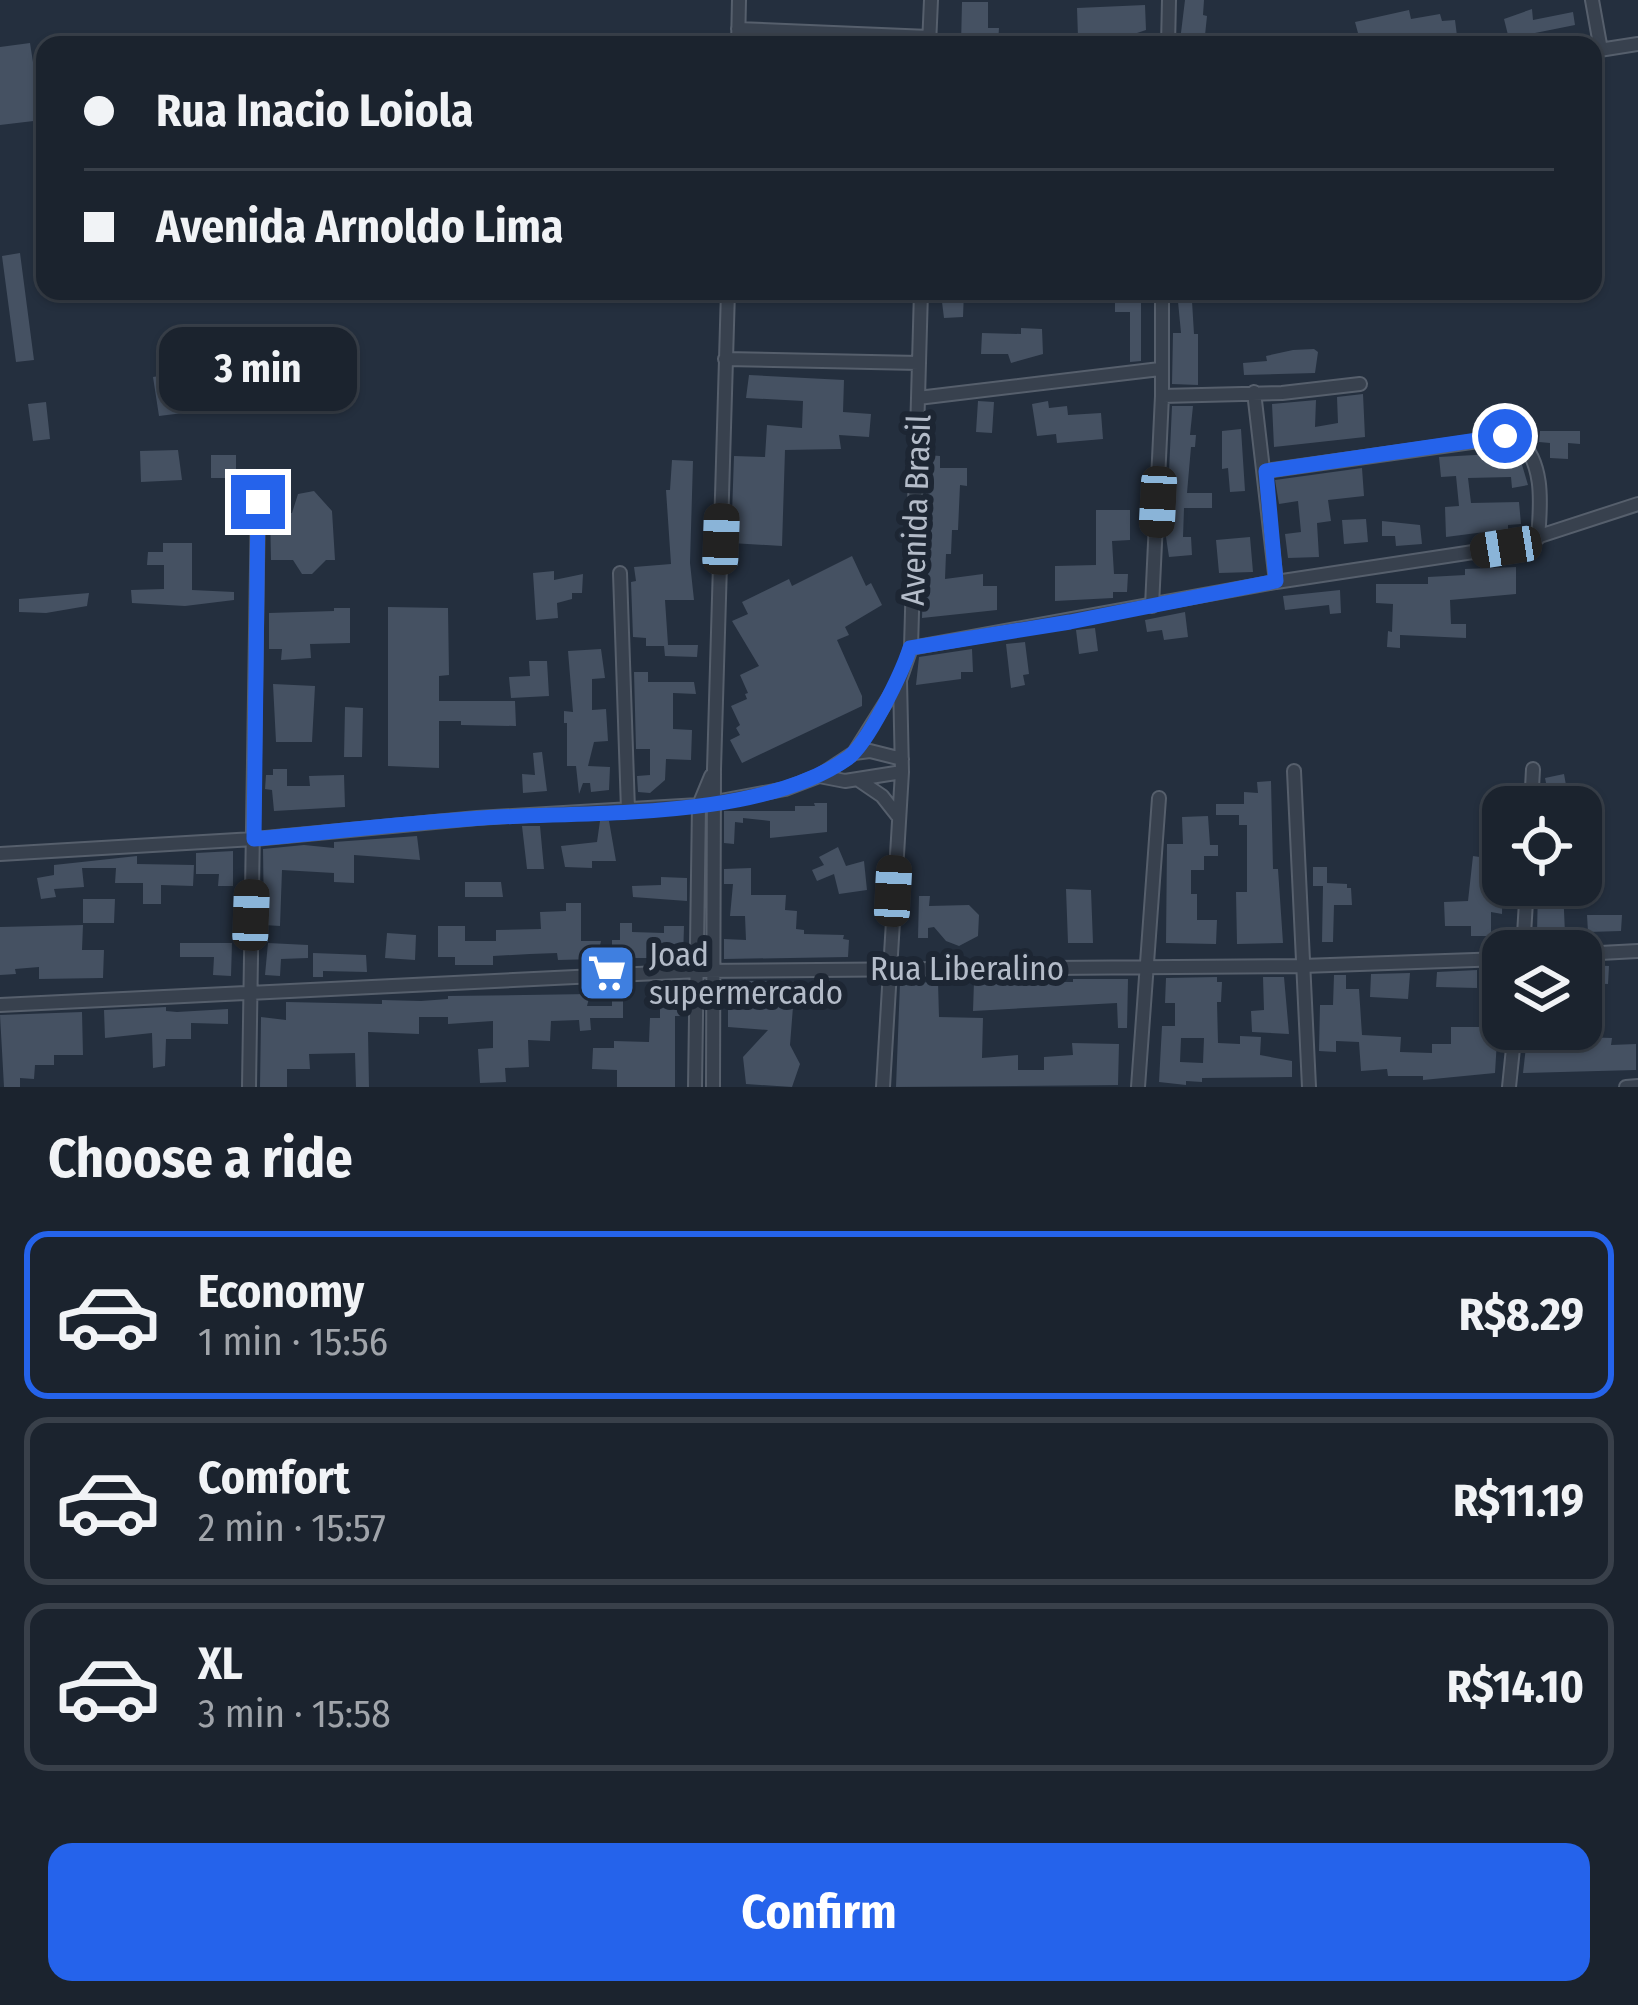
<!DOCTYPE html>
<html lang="en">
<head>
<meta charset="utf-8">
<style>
  body { margin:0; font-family:"Fira Sans Condensed",sans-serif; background:#282f3a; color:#f1f3f6; height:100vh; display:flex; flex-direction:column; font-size:45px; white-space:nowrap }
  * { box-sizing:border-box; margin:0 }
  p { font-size:39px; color:#a0a4aa }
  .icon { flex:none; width:66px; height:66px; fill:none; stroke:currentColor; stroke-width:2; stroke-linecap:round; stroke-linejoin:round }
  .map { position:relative; height:1087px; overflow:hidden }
  .drawer { display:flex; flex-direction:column; background:#1b232e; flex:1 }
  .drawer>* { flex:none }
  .top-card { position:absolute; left:36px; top:36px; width:1566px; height:264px; border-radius:24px; box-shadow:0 3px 9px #0004,0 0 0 3px #39404a; display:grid; align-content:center; height:264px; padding:0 48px; background:#1b232e }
  .buttons { position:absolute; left:1482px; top:786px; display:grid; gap:24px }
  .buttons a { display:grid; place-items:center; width:120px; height:120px; border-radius:24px; background:#1b232e; box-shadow:0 3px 9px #0004,0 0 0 3px #39404a; font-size:60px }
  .end { position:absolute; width:54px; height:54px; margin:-27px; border:15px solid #2563eb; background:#fff; box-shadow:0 0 0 6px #fff }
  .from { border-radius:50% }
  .bubble { position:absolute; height:84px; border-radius:24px; background:#1b232e; box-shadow:0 3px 9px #0004,0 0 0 3px #39404a; font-size:39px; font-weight:700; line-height:84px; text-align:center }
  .car { position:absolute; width:36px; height:72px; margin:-36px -18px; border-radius:15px; box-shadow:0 0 9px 3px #0007; background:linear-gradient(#222 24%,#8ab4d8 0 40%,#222 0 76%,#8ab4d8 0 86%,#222 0) }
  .top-card b { display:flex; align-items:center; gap:42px; height:114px; font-size:45px }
  .top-card b+b { border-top:3px solid #39404a }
  .top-card i { width:30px; height:30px; background:#f1f3f6 }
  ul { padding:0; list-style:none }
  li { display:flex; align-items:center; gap:36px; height:168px; margin:0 24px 18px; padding:0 24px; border:6px solid #39404a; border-radius:24px }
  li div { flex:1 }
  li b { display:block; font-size:45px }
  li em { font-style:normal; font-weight:700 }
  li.active { border-color:#2563eb }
  li>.icon { width:108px; height:108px; stroke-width:1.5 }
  h2 { padding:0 48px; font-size:54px; line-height:144px }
  .action { display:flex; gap:24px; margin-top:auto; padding:24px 48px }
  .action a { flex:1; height:138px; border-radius:24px; background:#2563eb; color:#fff; font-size:48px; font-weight:700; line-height:138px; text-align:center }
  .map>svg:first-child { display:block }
  .building { fill:#455162; fill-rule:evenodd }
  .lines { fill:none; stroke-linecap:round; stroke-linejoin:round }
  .minor-casing { stroke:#565f6c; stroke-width:16 }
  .minor { stroke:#38414e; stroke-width:12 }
  .route { stroke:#2563eb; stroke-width:15 }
  .labels { text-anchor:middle; stroke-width:12; stroke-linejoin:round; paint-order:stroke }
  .street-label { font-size:33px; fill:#b4bcc9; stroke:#1d2633 }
  .poi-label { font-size:33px; fill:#b4bcc9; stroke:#1d2633; text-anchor:start }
</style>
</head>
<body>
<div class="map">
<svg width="1638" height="1087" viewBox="0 0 1638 1087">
  <rect width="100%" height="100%" fill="#242f3e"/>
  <path class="building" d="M1185 0H1204L1203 15 1207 16 1204 45 1180 41Z
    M962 2H988V28H999L998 43 961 45Z
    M1145 5 1146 30 1131 35 1132 45H1100L1099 36 1078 37 1077 8Z
    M1532 9 1533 20 1573 12 1575 25 1535 33 1536 40 1525 41 1524 36 1509 39 1504 19Z
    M1409 10 1411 19 1440 14 1442 21 1455 20 1457 36 1405 45H1392L1391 36 1361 44 1355 22Z
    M30 43 42 120 0 125V47Z
    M20 253 34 360 16 362 2 256Z
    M932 291H964L963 317 944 318 942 302H932Z
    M1115 291H1141V361L1130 362V312H1115Z
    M1177 291H1214L1215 298 1192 301 1194 334H1198V385L1172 384 1173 333H1181Z
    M1021 328 1042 329 1043 354 1011 363 1008 354H981L982 333 1021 334Z
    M1314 349 1318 352 1315 373 1244 375 1243 363 1267 361 1266 356 1293 350Z
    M177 373 183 413 159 416 153 377Z
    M749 375 844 380 843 412 871 414 869 437 839 435 841 449 785 450 782 546 731 543 734 456 765 457 767 425 802 428 803 401 746 398Z
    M1363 394 1365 437 1274 447 1272 404 1316 400 1315 427 1338 423 1337 397Z
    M978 401 994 402 992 433 976 432Z
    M1048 401 1049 408 1067 406 1068 415 1101 413 1103 439 1057 443 1056 434 1037 436 1032 404Z
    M46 402 50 439 33 441 28 404Z
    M1172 406H1193L1190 435H1196L1195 447H1191L1187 493H1212V508H1184L1183 537H1191L1192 555 1169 557 1166 537Z
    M1241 429 1245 491 1230 492 1228 468 1222 469V431Z
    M1540 431H1580V444L1568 443V459L1550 458V443L1539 442Z
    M1508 447 1520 458 1528 485 1512 488 1511 477 1468 478 1471 503 1519 502 1521 524 1508 525V529L1446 537 1445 507 1459 506 1456 476 1441 477 1439 457 1493 454 1492 450Z
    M178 450 182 480 141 482 140 451Z
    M211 455H236V478H211Z
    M927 455 940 456V468H967V486L960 485 958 530H952L951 554H946L945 579 983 574V586H997V610L922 618Z
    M672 460 693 461 690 563 694 600H665L668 645H698L697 657 665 656 664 646H646V638L633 637 631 582 636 581 634 567 671 564 666 490H670Z
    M1362 468 1364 496 1328 500 1331 521 1317 523 1319 557 1288 558 1285 534 1301 532 1298 501 1279 504 1275 480Z
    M314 491 332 511 335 560H326L312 574H302L293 560H271L270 511 292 513 298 494Z
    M1096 510H1130V540L1112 541 1114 574H1128L1127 592H1113V598L1055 601V566L1096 565Z
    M1366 519 1368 542 1344 544 1342 520Z
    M1382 521 1420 525 1422 544 1396 546 1395 536H1382Z
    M1250 537 1253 572 1219 573 1216 540Z
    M163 543H192V590L234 592V600L185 606 132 603 131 590 164 589V565H147L148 552H163Z
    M852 556 866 586 871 583 882 605 845 627 849 635 837 640 862 696V706L742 763 730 740 740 735 736 728 740 725 731 706 747 699 745 694 748 693 740 675 759 666 732 621 748 614 742 602 789 579 792 586Z
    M1516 567V594L1450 600 1451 624H1466V638L1400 635V648L1387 647 1388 631 1392 632 1393 604 1376 603V584H1428V577L1465 575V569Z
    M554 571V580L583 574 582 593H572V599L557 603 558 618 536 620 533 573Z
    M1340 590 1341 613 1330 614 1329 605 1285 610 1283 596Z
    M89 593 87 606 46 613 19 612V599Z
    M388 607 448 608 449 675 439 676V701H515L516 726 461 725V721H439V768L388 766Z
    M334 608H350V643L310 644 311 658 281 660 282 649H269V613L334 611Z
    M1185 612 1188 637 1164 640 1162 630 1147 632 1145 620Z
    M1095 628 1098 651 1079 654 1076 630Z
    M1025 642 1029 674 1023 675 1025 685 1011 688 1006 644Z
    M601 649 605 678 592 679V710L606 709 608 741 594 742 588 766 610 767 609 790 591 792 590 783H583L579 794 576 766H567V723H564V711L573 712 568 651Z
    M972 649 973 672H961V679L916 685 919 657Z
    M529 661H547L549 696 511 698 509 677 530 676Z
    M634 672H648V682H694L696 694 673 693V729L692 730 691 760 666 759 665 780 650 793 638 792 637 776 650 775V749H636Z
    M273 684 315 686 312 742H276Z
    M345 707 363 708 362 757H344Z
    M542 752 547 791 523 793 522 774 535 775 533 753Z
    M273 769H287V786H310L309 776 344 775 345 807 274 811 272 790 265 789 266 775H273Z
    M1564 774 1570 807H1551L1545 778Z
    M1271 781 1273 869H1278L1283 943 1237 944 1236 892H1247V825H1239V815H1216V804H1244V792L1258 793 1257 782Z
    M1493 795 1521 800V807H1503V829L1486 825Z
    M814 803H827V832L770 838V821L743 818V823L735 822 734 844 724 843V811H795V806H815Z
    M1208 816 1210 845H1218V856H1204V870H1191V894H1197V920H1217L1216 944 1166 943 1167 844H1183L1182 817Z
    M600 821H609L616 861H592V868L565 867 561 846 597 842Z
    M522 826H540L544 869H527Z
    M417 836 420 860 354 855V883L334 882V873L282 870 280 926 264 925 263 849 304 845 334 848V842Z
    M838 847 846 866 864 861 867 890 839 894 834 874 817 881 812 870 824 865 819 857Z
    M233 851V886H218L219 874H196V853Z
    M137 856V864L194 865 193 886 161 885V904H143V883H115L116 868H82L84 887 54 889 56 897 41 899 37 878 54 875V865Z
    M1473 856 1499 860 1497 875H1503L1502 914 1491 912V936H1471V926H1445L1444 902 1468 901Z
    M1313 867H1327V883L1347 884V888H1351L1352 905H1334L1333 942H1322L1323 886H1313Z
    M751 868V895H786L785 910 797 911 796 929 804 930V934L844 935 843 939 849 940 848 957 724 959V939L746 940 745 916H730L733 884H724V869Z
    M661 877 687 878V901L633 897 632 886 661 885Z
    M465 882H501L503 897H465Z
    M1538 886 1563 887 1565 934 1537 935Z
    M1066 889 1091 890 1093 943H1068Z
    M919 896H930L929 906 969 905 979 915 978 936 959 946 946 941 934 927 928 928V938H918Z
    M83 899H115L114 923H83Z
    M566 903H581V941H601L597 959 558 960 557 953 530 954 493 956V965H455V957H438V926H465V941H496V930L541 929 540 912 566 911Z
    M1587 915H1622L1621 931 1588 932Z
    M620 923H632V932L664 933V926H684L683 958H612V940H620Z
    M83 925 82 950H104L103 978 39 979V967L15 969 16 974 0 975V927Z
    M387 933 416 935 415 960 385 958Z
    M180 943H232L231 976 213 975 214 957H180Z
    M268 943 308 945V958L281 959 280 976 265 975Z
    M313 953 366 955 367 972 323 971V977H313Z
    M1584 965 1609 966 1608 984 1583 983Z
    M1477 970V988L1436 987 1437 972Z
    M1410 973 1408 999 1370 997 1371 974Z
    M1334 975H1346V989H1359L1362 1035 1401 1037 1400 1052 1432 1053V1044H1451V1027H1479V1006L1499 1007 1495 1073 1423 1080V1076H1388L1387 1069 1361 1071 1359 1042 1336 1041V1052L1319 1051 1320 1005H1333Z
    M1217 977V982H1222L1221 1002H1217L1218 1043 1240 1044V1036L1261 1037 1260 1055 1292 1061V1077L1202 1078V1082L1186 1081V1085L1159 1082 1162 1026H1175V1003H1165L1166 978ZM1181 1038H1204L1203 1063 1180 1062Z
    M1263 977H1284L1289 1034 1252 1032 1251 1011 1264 1010Z
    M1073 979H1128L1127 1028H1118L1117 1003 973 1011 974 981 1073 982Z
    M728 981H795L790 1045 800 1064 792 1087 746 1084 743 1057 768 1030 728 1027Z
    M938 982 939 1017 983 1018 982 1058 1018 1055V1070H1044V1057L1073 1055 1072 1043 1119 1044 1118 1085 896 1087 900 983Z
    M612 991H623V1018H590L591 1030 580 1031 579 1020 551 1021 550 1041 528 1040 529 1067 505 1068 506 1082 480 1083 478 1049 493 1048V1021L448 1024V1017H419V1034L368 1032 369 1087H356L355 1053 309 1054 310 1069H287V1087H260L261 1017 286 1020V1002L382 1004V1000L421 1001 448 999V996L590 994 587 1006H612Z
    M660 991H682V1016H675V1087H617V1070L592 1069 593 1048H614V1041L649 1042 650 1018H660Z
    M166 1007V1011L177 1012 228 1009V1024L191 1023V1039H166L165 1066 153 1068 152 1033 105 1038 104 1010Z
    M82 1012 83 1055H54V1065H35L34 1079 20 1078V1087H4L0 1015Z
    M1528 1029H1580L1579 1037 1612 1038 1611 1045 1636 1044V1070L1523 1073Z"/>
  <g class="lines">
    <g class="minor-casing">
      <path id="minor" d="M1592 0 1601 50
        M738 29 929 37
        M738 45 739 0
        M929 45 931 0
        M1168 45 1169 0
        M1593 51 1638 44
        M725 359 919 363
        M1254 392 1276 582
        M1162 396 1282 393 1360 384
        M918 398 1160 369
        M1266 471 1514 436C1545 458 1541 503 1538 538
        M620 573 628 810
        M1152 606 1162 396V291
        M911 648 1276 582 1506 547 1638 504
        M854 753 898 683
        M1294 771 1309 1087
        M819 776 845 781 902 772
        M860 781 882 796 897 815
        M1531 807 1533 769
        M0 854 254 839 477 818 699 805 785 789 819 776 854 753 870 751 902 759
        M1523 951 1527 885
        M1581 954 1638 951
        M0 1005 699 971 1302 966 1503 959
        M249 1087 258 502
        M695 1087 699 805 711 776
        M713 1087 714 769 728 291
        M883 1087 902 772 900 680 911 648 921 291
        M1138 1087 1159 798
        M1509 1087 1515 1029
        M1626 1087 1638 1086"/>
    </g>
    <use href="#minor" class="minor"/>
  </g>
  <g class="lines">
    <path class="route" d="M258 502 254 839C329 832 406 823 482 818 589 811 758 821 848 758 868 743 902 673 910 648L1070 622 1276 581 1266 471 1505 436"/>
  </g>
  <defs>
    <g id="supermarket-square" transform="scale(3)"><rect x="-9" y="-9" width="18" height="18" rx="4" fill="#3f7fe0" stroke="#1d2633"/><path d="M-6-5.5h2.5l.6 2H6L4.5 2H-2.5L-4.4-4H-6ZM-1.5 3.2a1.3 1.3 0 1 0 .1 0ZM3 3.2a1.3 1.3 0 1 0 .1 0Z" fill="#fff"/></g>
  </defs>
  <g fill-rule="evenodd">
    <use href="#supermarket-square" x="607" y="973"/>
  </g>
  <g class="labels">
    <g class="street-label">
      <text transform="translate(915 510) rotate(-88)" y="12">Avenida Brasil</text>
      <text x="967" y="980">Rua Liberalino</text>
    </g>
    <g class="poi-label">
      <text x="649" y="966">Joad<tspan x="649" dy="38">supermercado</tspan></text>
    </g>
  </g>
</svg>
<div class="buttons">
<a><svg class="icon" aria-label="locate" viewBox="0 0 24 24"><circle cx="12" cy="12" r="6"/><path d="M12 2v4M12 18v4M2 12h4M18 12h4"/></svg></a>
<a><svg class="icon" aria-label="layers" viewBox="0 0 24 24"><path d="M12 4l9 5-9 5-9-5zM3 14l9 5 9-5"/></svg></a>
</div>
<i class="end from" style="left:1505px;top:436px"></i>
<i class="end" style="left:258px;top:502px"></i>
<div class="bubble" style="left:159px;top:327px;width:198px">3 min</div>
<i class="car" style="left:1158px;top:502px;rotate:183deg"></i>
<i class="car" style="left:721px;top:539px;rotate:2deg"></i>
<i class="car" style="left:1506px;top:547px;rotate:261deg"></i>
<i class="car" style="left:893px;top:891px;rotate:3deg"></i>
<i class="car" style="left:251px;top:915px;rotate:2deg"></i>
<div class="top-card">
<b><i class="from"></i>Rua Inacio Loiola</b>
<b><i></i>Avenida Arnoldo Lima</b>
</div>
</div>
<section class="drawer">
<h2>Choose a ride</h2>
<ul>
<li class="active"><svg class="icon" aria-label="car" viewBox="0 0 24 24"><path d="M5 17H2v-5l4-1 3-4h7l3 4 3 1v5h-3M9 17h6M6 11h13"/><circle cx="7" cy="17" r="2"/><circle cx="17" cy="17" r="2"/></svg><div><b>Economy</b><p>1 min · 15:56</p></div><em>R$8.29</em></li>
<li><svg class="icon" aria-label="car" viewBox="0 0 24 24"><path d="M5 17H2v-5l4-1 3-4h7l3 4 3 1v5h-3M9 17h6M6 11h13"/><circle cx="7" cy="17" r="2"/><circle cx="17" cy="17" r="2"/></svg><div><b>Comfort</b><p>2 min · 15:57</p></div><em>R$11.19</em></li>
<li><svg class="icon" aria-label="car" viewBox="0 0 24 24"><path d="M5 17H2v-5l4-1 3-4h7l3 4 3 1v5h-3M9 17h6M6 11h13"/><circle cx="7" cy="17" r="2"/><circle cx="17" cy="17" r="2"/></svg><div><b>XL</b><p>3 min · 15:58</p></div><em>R$14.10</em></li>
</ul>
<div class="action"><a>Confirm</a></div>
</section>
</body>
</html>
